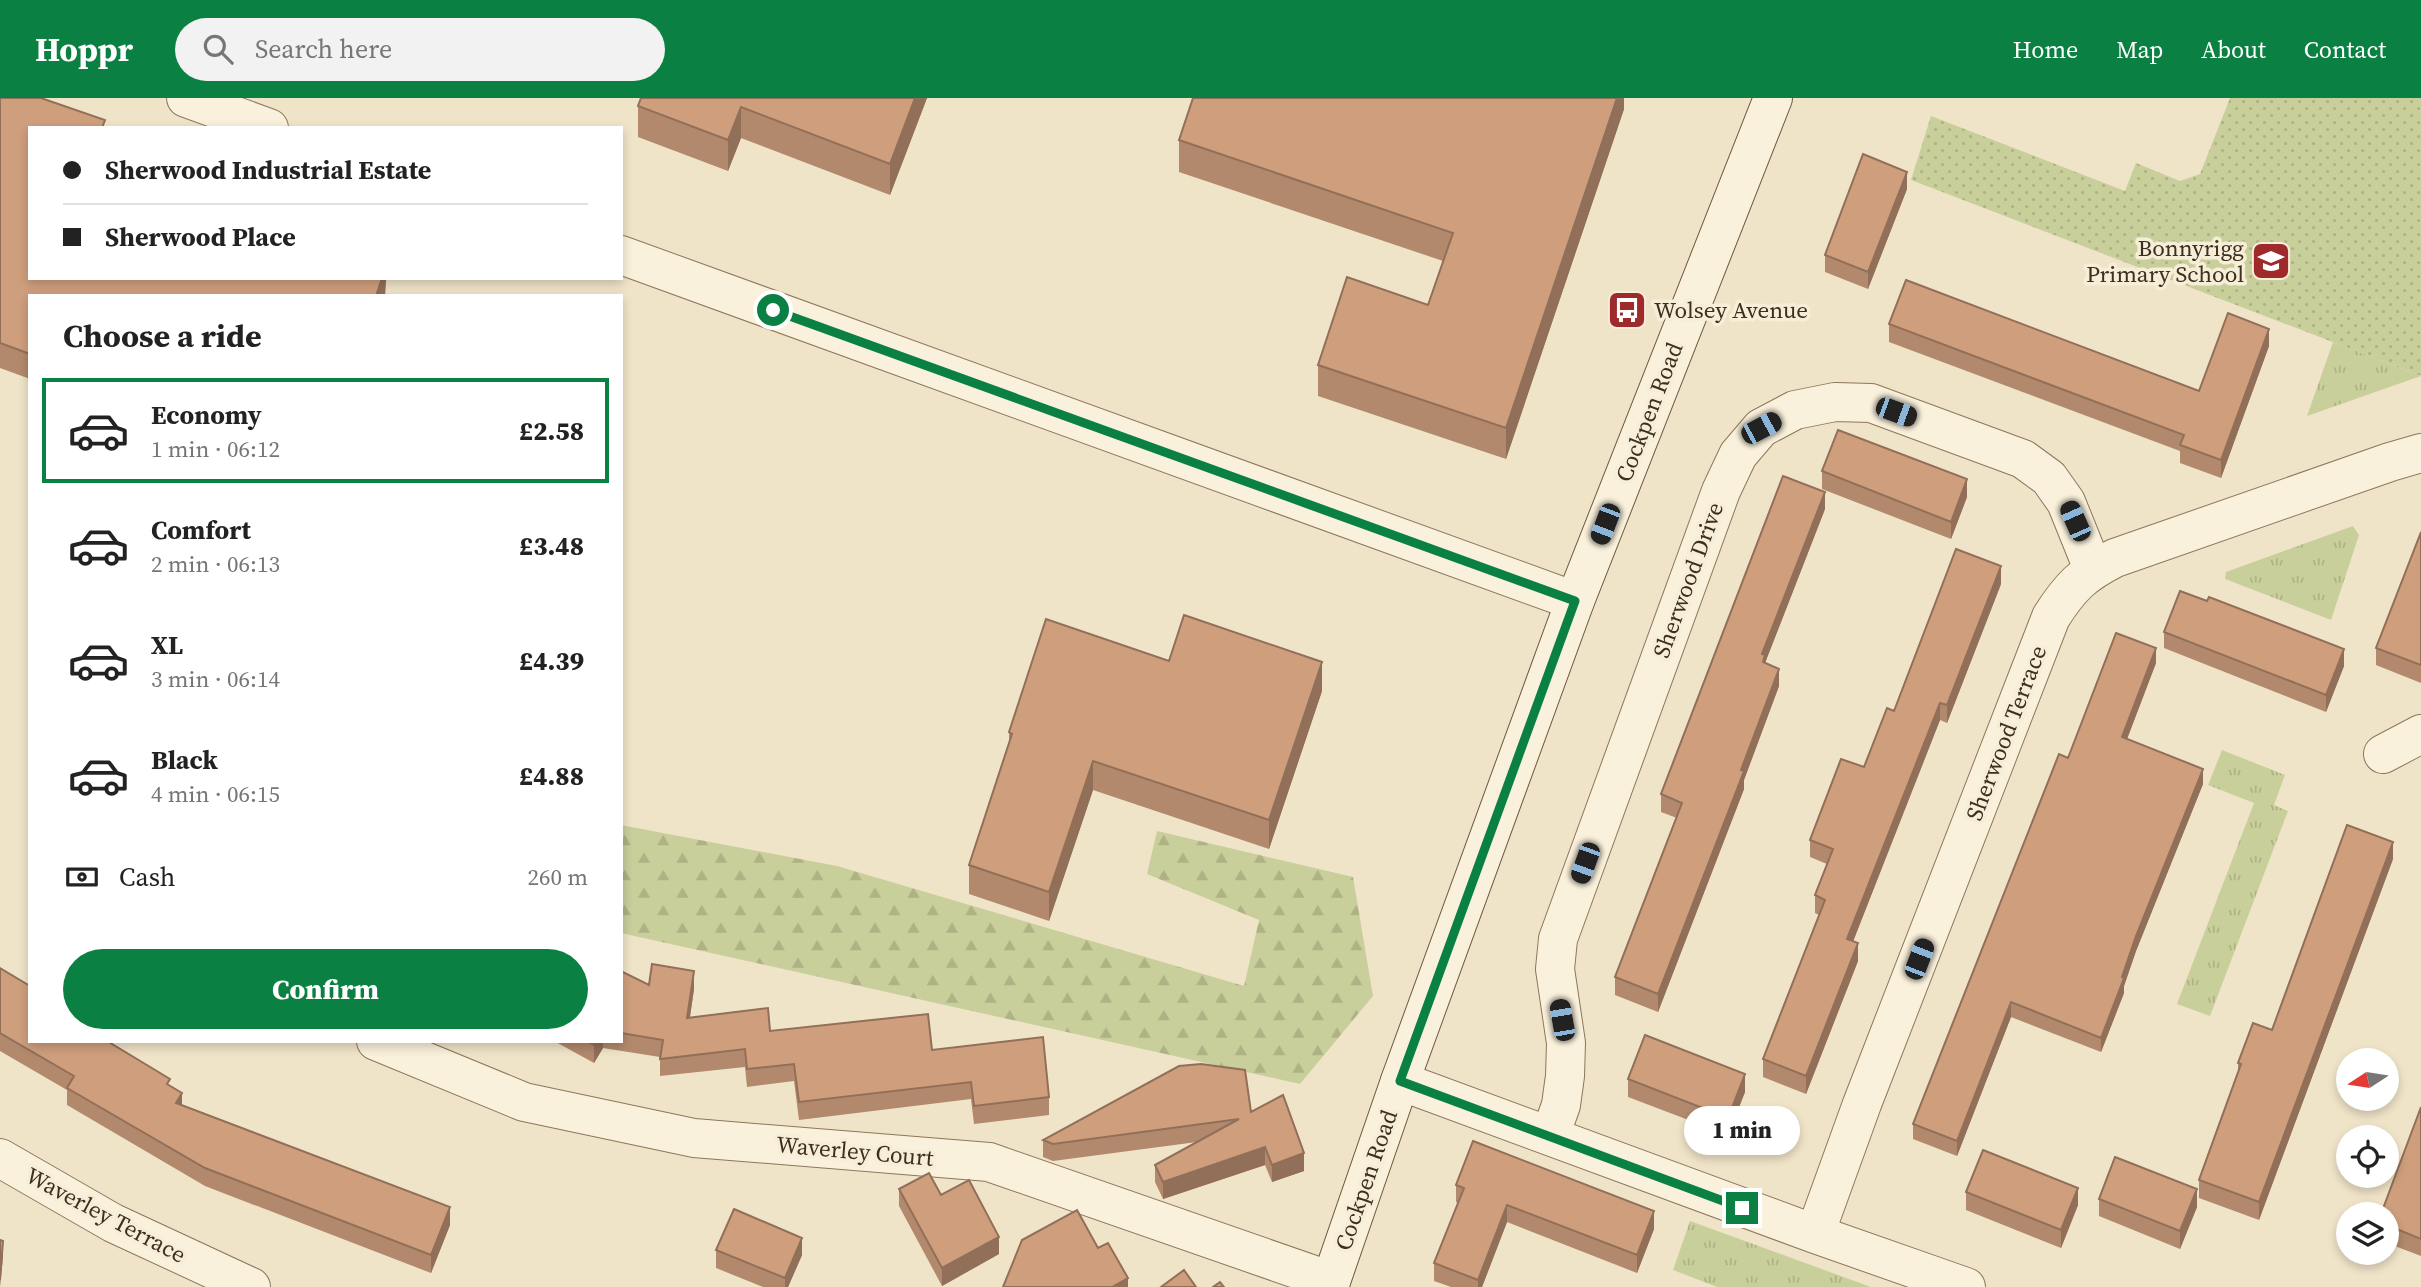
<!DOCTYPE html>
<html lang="en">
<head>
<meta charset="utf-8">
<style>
  body { margin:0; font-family:"Source Serif 4",serif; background:#f2f2f2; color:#222; height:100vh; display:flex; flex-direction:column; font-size:26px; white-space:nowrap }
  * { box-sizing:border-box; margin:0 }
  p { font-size:23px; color:#767676 }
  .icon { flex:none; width:38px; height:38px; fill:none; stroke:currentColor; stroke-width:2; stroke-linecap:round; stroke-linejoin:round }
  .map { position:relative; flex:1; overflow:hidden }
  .drawer { position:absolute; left:28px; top:196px; width:595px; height:749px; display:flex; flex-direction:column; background:#fff; border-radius:0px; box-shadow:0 4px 10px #0003 }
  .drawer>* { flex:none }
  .banner { position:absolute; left:28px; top:28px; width:595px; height:154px; border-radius:0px; box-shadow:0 4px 10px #0003; display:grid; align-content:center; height:154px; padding:0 35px; background:#fff }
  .needle { width:46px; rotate:258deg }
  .fabs { position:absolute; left:2336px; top:950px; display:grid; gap:14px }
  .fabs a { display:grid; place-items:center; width:63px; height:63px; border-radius:50%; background:#fff; box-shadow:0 4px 10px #0003; font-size:35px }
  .end { position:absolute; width:32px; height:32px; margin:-16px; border:9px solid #0b8043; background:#fff; box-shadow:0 0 0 4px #fff }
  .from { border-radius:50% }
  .bubble { position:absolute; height:49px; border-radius:24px; background:#fff; box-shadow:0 4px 10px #0003; font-size:23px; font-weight:800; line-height:49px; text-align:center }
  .car { position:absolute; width:21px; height:42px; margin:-21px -10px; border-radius:9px; box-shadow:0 0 5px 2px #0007; background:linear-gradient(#222 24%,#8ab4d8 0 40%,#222 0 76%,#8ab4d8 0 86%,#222 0) }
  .banner b { display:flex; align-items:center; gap:24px; height:66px; font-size:26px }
  .banner b+b { border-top:2px solid #e0e0e0 }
  .banner i { width:18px; height:18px; background:#222 }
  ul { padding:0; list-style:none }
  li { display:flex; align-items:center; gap:21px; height:105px; margin:0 14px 10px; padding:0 21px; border:4px solid transparent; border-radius:0px }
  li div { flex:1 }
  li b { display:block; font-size:26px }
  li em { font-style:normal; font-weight:800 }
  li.current { border-color:#0b8043 }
  li>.icon { width:63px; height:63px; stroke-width:1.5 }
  h2 { padding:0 35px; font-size:32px; line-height:84px }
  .pay { display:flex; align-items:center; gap:18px; height:77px; padding:0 35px; font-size:26px }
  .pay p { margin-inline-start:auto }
  .primary-button { display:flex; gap:14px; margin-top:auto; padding:14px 35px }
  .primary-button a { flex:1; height:80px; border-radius:42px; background:#0b8043; color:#fff; font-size:28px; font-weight:800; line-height:80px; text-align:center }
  header { display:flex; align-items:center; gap:42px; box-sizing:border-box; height:98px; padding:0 35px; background:#0b8043; color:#fff }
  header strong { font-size:33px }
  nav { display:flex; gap:38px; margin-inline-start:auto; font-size:24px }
  .search { width:490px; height:63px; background:#f2f2f2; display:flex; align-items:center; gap:18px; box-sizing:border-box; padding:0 24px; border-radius:38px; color:#767676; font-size:26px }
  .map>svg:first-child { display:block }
  .grass { fill:url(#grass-tufts) }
  .forest { fill:url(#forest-firs) }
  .park { fill:url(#park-dots) }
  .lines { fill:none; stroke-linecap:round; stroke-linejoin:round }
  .street-casing { stroke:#8d765c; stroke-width:40 }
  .secondary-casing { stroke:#6f573f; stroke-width:40 }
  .street { stroke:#faf1dc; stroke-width:38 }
  .secondary { stroke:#faf1dc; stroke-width:38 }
  .wall { fill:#b2896c }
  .shaded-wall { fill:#916f58 }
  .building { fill:#cf9f7d; stroke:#916f58; stroke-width:2 }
  .route { stroke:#0b8043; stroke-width:9 }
  .labels { text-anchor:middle; stroke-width:7; stroke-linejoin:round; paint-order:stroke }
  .poi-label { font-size:23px; fill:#3d2e20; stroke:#f7eed8; text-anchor:end }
  .street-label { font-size:23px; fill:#3d2e20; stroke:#f7eed8 }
</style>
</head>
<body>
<header>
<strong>Hoppr</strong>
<div class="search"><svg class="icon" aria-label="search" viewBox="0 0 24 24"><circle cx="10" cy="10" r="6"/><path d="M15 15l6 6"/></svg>Search here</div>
<nav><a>Home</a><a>Map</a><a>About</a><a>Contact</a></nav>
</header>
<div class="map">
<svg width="2421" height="1189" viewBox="0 0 2421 1189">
  <defs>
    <pattern id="grass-tufts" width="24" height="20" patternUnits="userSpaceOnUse" patternTransform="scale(1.75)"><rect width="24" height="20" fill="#c9cf9b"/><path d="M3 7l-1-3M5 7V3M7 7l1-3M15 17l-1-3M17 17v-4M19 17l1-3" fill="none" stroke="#aeb285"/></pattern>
    <pattern id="forest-firs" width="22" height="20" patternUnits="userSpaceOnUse" patternTransform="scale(1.75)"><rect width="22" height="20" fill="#c9cf9b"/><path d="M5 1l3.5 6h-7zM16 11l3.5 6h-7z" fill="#aeb285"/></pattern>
    <pattern id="park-dots" width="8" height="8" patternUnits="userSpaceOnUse" patternTransform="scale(1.75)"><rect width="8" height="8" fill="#c9cf9b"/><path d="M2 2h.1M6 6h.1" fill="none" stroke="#aeb285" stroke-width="1.8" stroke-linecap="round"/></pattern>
  </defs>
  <rect width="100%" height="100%" fill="#f0e4c8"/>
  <path class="grass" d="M2333 244 2421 278 2307 318Z
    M2353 428 2359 437 2331 522 2225 481 2226 474Z
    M2222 652 2285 677 2274 707 2288 713 2210 918 2177 906 2254 705 2208 687Z
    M1690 1123 1871 1189H1717L1673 1172Z"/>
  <path class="forest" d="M621 727 837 768 1244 888 1259 822 1147 776 1157 733 1353 779 1373 898 1300 986 621 835Z"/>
  <path class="park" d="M2230 0H2421V278L1911 82 1931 18 2125 93 2136 65 2180 83 2200 76Z"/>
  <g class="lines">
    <g class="street-casing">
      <path id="street" d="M186 0 269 30
        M621 157 1575 503
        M2383 656 2421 636
        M376 943 524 1004 694 1040 989 1064 1331 1183
        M1400 983 1815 1136 1966 1189
        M1550 1038 1561 1007 1565 978 1566 945 1555 871 1558 841 1721 393 1738 357 1761 330 1795 312 1835 304 1871 305 2023 361 2049 380 2066 404 2093 471
        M0 1060 113 1125 251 1189
        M1815 1136 1862 1006 2051 519C2070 489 2083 476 2115 460L2390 364 2421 355"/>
    </g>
    <g class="secondary-casing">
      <path id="secondary" d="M1329 1189 1400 983 1575 503 1773 0"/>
    </g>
    <use href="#street" class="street"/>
    <use href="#secondary" class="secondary"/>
  </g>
  <path class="wall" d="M0 0 105 30 30 180H386L385 198H30V281L0 270Z
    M927 0 890 97 741 40 728 73 638 39V8Z
    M1624 0V11L1506 361 1318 298V267L1428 207 1443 163 1179 74V42Z
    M1907 91 1868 191 1825 174V157Z
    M1889 226 2199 293 2269 248 2221 380 2180 365V353L1889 244Z
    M1822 373 1967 399 1951 441 1822 391Z
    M1825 411 1765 565 1779 588 1744 682V691L1658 914 1615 897V879L1677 720 1661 714V696Z
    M2421 434V585L2376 567V550Z
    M2001 486 1947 625 1940 622 1853 843 1858 863 1806 996 1763 979V961L1819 817 1815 815V797L1827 766 1810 759V742L1864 669 1894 613Z
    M2207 503 2344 568 2326 614 2164 550V534Z
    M1169 563 1322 593 1269 751 1093 692 1049 823 969 796V767L1009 647V634Z
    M2156 565 2127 641 2203 686 2136 853 2124 888V895L2101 954 2011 919 1957 1058 1913 1041V1026L2068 660Z
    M2393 761 2259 1122 2199 1100V1082L2238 974V965L2272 932Z
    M0 870 30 943 170 987 182 1007 450 1127 431 1175 205 1088 67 1007V992L0 953Z
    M621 873 649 887 694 891 690 920 770 933 932 952 1049 999V1017L974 1026 971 1001 799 1022 794 983 747 989 745 969 660 978V959L603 950 594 965 554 943H621Z
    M1628 981 1745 994 1728 1037 1628 999Z
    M2421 1009V1158L2387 1145V1116Z
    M1251 1014 1304 1073 1272 1084 1265 1067 1163 1101 1155 1084V1067L1197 1044 1053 1063 1043 1059V1042Z
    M1456 1087 1654 1131 1637 1175 1507 1124 1482 1189H1451L1434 1183V1165L1458 1105 1456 1104Z
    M899 1091 941 1097 999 1156 942 1188 899 1108Z
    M1966 1094 2078 1107 2061 1150 1966 1112Z
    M2099 1101 2197 1109 2180 1151 2099 1118Z
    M716 1152 802 1157 788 1189H763L716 1170Z"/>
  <path class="shaded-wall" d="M915 0H927L890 97V66Z
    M1617 0H1624V11L1506 361V330Z
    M741 9V40L728 73V42Z
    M1907 74V91L1868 191V174Z
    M382 180H386L385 198H376Z
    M2269 231V248L2221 380V362Z
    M1967 381V399L1951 441V424Z
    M1825 394V411L1765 565V575L1762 556Z
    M2001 468V486L1947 625V607Z
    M2156 550V565L2122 654V639Z
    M2344 551V568L2326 614V597Z
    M1322 564V593L1269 751V722Z
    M1779 571V588L1744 682V691L1658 914V896Z
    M1940 605V622L1847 859V841Z
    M1093 663V692L1049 823V794Z
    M2203 671V686L2136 853 2124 888V895L2101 954V940L2136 838Z
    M2393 744V761L2259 1122V1104Z
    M1858 845V863L1806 996V978Z
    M694 873V891L687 937V920Z
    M2011 904V919L1957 1058V1043Z
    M597 943H603V950L594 965V947Z
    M1745 976V994L1728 1037V1020Z
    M182 995V1012L176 1005Z
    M1265 1049V1067L1163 1101V1084Z
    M1304 1055V1073L1272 1084V1067Z
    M2078 1090V1107L2061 1150V1132Z
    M2197 1091V1109L2180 1151V1133Z
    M1507 1107V1124L1482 1189H1478V1182Z
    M450 1109V1127L431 1175V1157Z
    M1654 1113V1131L1637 1175V1157Z
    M999 1139V1156L942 1188V1170Z
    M802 1140V1157L788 1189H785V1180Z
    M3 1143V1159L0 1189V1182Z
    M1128 1180V1189H1112Z"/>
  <path class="building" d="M0 0H41L105 22 102 30H30V180H382L376 198H30V256L0 245Z
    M641 0H915L890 66 741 9 728 42 638 8Z
    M1193 0H1617L1506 330 1318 267 1347 179 1428 207 1453 135 1179 42Z
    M1863 56 1907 74 1868 174 1825 157Z
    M1906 182 2199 293 2228 215 2269 231 2221 362 2180 347 2184 337 1889 226Z
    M1838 332 1967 381 1951 424 1822 373Z
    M1783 378 1825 394 1762 556 1765 557 1763 564 1779 571 1741 672 1744 673 1658 896 1615 879 1682 705 1661 696Z
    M2421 434V567L2376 550Z
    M1956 451 2001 468 1947 607 1940 605 1847 841 1858 845 1806 978 1763 961 1825 802 1815 797 1833 751 1810 742 1841 661 1864 669 1887 610 1894 613Z
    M2180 493 2207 503 2209 499 2344 551 2326 597 2164 534Z
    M1184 517 1322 564 1269 722 1093 663 1049 794 969 767 1012 636 1009 634 1046 521 1169 563Z
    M2116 535 2156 550 2122 639 2203 671 2136 838 2122 879 2124 880 2101 940 2011 904 1957 1043 1913 1026 2059 656 2068 660Z
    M2347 727 2393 744 2259 1104 2199 1082 2241 966 2238 965 2253 925 2272 932Z
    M652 866 694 873 687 920 768 910 770 933 928 916 932 952 1043 939 1049 999 974 1008 971 984 799 1004 794 966 747 971 745 951 660 961 663 942 621 935V873L649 887Z
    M0 870 30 888V943H107L170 981 167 986 182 995 176 1005 450 1109 431 1157 205 1070 67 990 74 978 0 935Z
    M1645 937 1745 976 1728 1020 1628 981Z
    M587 943H597L594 947Z
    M1201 966 1245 972 1251 1014 1283 997 1304 1055 1272 1067 1265 1049 1163 1084 1155 1067 1239 1021 1053 1046 1043 1042 1179 968Z
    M2421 1009V1141L2387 1127V1116H2381Z
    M1473 1043 1654 1113 1637 1157 1507 1107 1478 1182 1434 1165 1464 1090 1456 1087Z
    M1983 1052 2078 1090 2061 1132 1966 1094Z
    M2115 1059 2197 1091 2180 1133 2099 1101Z
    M929 1075 941 1097 969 1082 999 1139 942 1170 899 1091Z
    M734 1111 802 1140 785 1180 716 1152Z
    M1077 1112 1098 1150 1108 1145 1128 1180 1112 1189H1003L1022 1142Z
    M0 1142 3 1143 0 1182Z
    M1184 1172 1196 1189H1161Z
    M1220 1184 1224 1189H1213Z"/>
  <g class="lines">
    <path class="route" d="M773 212 1575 503 1400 983 1742 1110"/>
  </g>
  <defs>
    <g id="school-square" transform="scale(2.0125)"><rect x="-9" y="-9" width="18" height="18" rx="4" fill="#9e2a2b" stroke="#f7eed8"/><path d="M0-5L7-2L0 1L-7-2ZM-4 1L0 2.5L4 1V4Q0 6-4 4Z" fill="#fff"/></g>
    <g id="bus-square" transform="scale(2.0125)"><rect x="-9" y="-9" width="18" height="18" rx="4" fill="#9e2a2b" stroke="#f7eed8"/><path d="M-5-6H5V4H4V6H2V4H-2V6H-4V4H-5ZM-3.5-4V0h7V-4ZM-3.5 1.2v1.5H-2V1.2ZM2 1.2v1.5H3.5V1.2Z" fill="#fff"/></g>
  </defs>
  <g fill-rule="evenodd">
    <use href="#school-square" x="2271" y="163"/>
    <use href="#bus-square" x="1627" y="212"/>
  </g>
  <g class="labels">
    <g class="poi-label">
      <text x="2244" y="158">Bonnyrigg<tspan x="2244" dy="26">Primary School</tspan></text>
      <text x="1654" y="220" text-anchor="start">Wolsey Avenue</text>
    </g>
    <g class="street-label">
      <text transform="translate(1649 314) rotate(-69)" y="8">Cockpen Road</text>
      <text transform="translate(1688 482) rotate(-70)" y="8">Sherwood Drive</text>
      <text transform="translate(2006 635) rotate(-69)" y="8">Sherwood Terrace</text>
      <text transform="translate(855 1053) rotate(5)" y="8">Waverley Court</text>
      <text transform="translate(1366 1082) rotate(-71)" y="8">Cockpen Road</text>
      <text transform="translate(106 1117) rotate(28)" y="8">Waverley Terrace</text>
    </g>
  </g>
</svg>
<div class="fabs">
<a><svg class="needle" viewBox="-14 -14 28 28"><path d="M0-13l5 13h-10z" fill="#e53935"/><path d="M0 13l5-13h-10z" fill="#767676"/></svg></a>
<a><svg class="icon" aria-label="locate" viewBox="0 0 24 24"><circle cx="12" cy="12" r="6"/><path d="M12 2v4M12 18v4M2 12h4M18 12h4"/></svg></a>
<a><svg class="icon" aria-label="layers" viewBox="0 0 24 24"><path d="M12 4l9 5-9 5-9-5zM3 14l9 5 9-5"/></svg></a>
</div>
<i class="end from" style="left:773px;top:212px"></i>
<i class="end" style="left:1742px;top:1110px"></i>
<div class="bubble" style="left:1684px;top:1008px;width:116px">1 min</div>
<i class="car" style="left:1896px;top:314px;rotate:110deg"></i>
<i class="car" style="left:1761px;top:330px;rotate:62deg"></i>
<i class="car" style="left:2075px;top:423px;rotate:336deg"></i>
<i class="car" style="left:1605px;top:426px;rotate:201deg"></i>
<i class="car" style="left:1585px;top:765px;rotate:200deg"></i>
<i class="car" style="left:1919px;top:861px;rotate:21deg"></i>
<i class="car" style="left:1562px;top:922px;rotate:350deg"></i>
<div class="banner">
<b><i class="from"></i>Sherwood Industrial Estate</b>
<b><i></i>Sherwood Place</b>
</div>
<section class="drawer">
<h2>Choose a ride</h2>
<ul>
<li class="current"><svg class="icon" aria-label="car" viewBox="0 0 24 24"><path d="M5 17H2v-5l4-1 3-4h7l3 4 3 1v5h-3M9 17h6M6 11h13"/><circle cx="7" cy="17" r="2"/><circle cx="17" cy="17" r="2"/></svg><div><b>Economy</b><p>1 min · 06:12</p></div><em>£2.58</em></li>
<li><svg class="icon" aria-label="car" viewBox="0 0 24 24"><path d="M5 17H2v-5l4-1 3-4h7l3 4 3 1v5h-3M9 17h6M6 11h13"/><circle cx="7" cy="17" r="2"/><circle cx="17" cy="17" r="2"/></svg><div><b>Comfort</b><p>2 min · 06:13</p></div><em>£3.48</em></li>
<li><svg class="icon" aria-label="car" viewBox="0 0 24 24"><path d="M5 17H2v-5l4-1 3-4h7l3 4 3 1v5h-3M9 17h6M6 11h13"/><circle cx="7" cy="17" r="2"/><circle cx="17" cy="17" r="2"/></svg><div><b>XL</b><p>3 min · 06:14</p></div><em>£4.39</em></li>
<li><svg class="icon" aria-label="car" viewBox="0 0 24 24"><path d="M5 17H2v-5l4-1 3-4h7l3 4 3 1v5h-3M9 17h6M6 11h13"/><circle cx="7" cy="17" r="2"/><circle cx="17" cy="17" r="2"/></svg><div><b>Black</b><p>4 min · 06:15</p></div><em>£4.88</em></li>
</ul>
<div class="pay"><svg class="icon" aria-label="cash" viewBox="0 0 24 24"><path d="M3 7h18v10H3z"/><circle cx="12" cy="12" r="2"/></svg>Cash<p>260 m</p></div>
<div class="primary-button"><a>Confirm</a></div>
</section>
</div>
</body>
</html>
